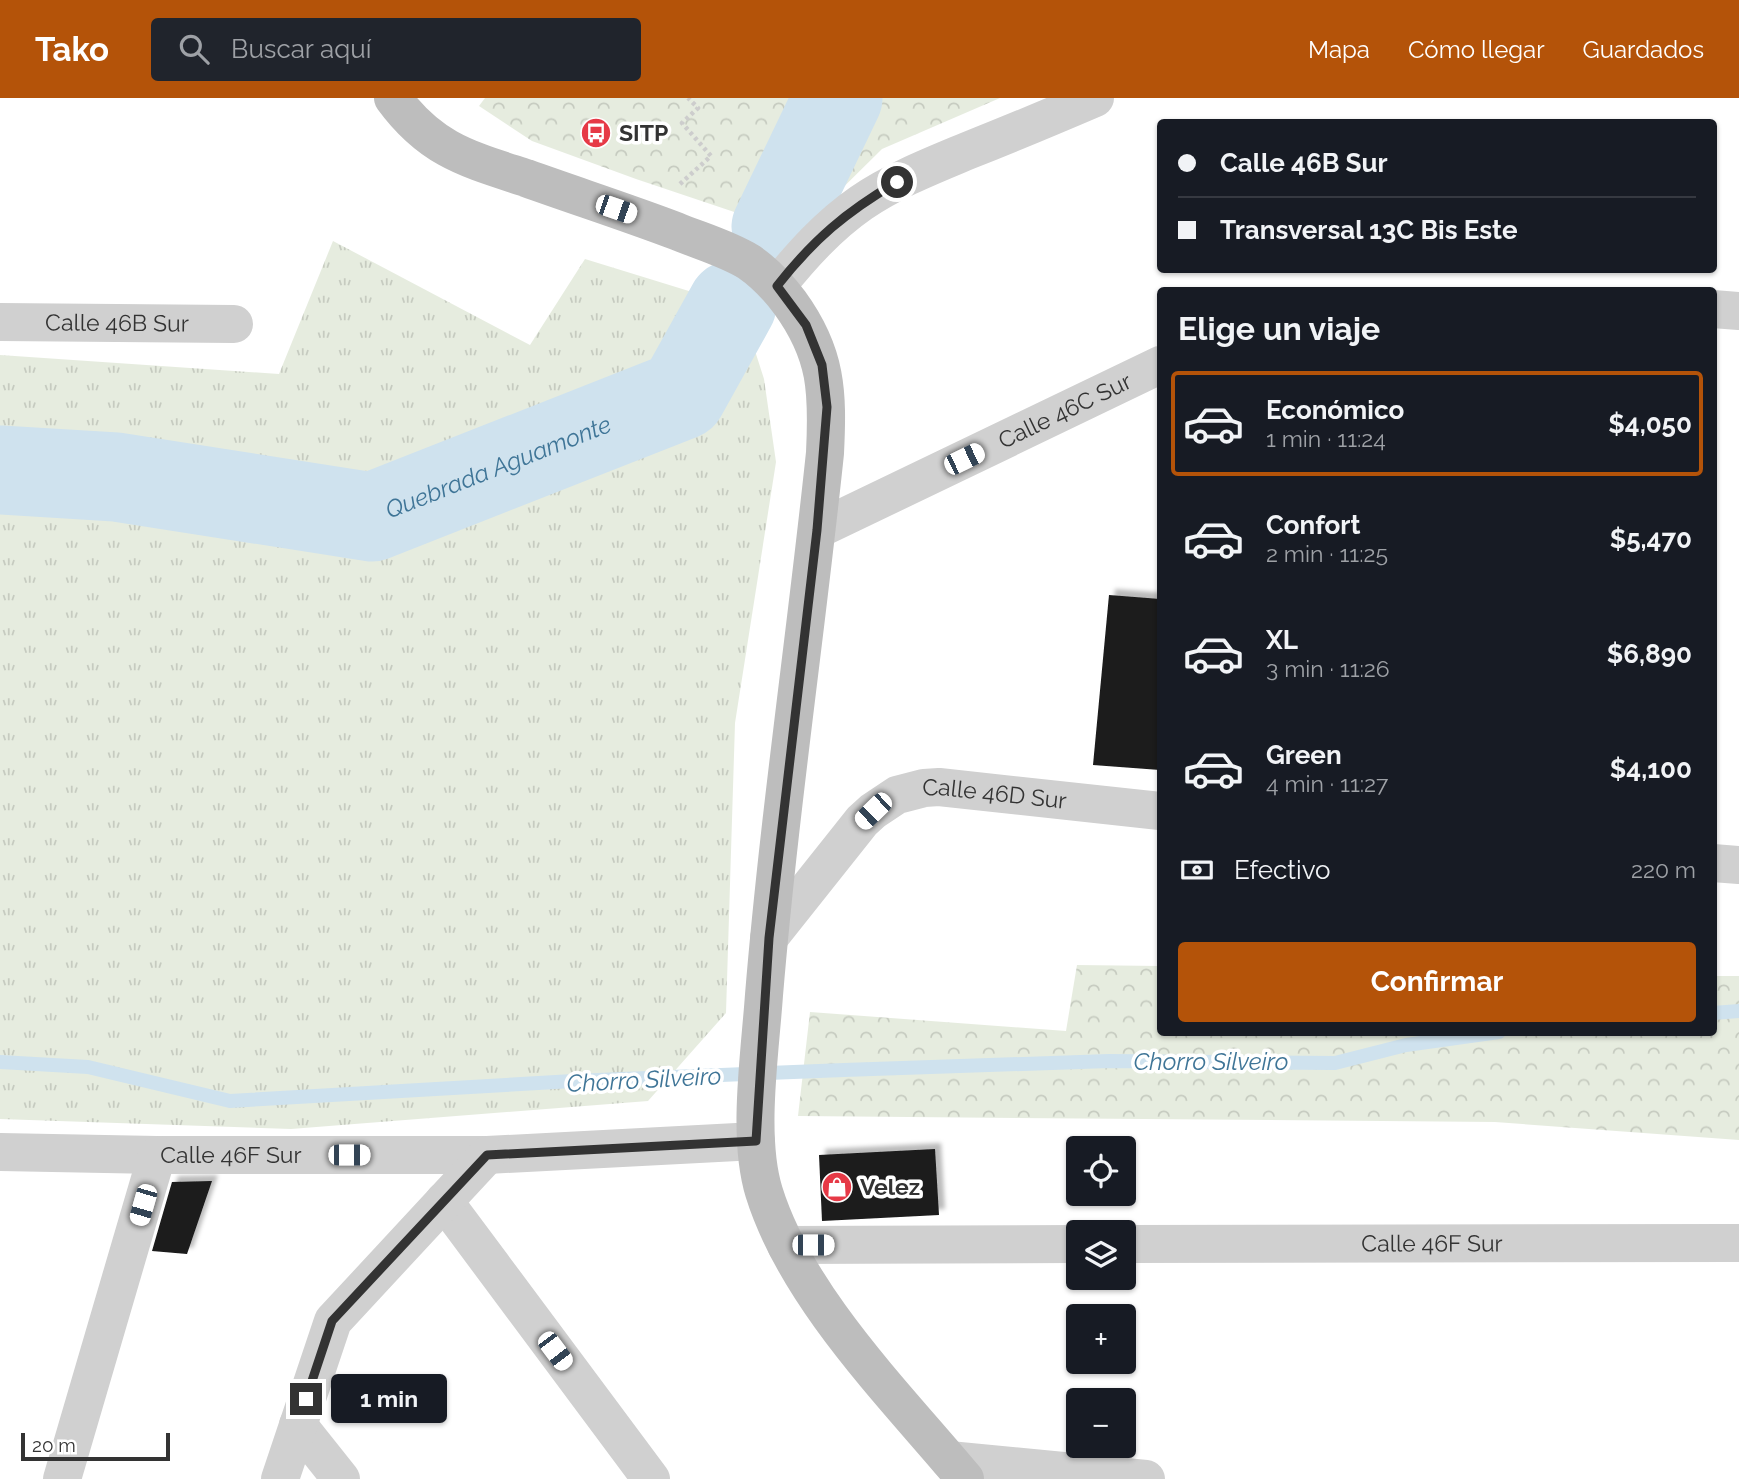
<!DOCTYPE html>
<html lang="es">
<head>
<meta charset="utf-8">
<style>
  body { margin:0; font-family:Raleway,sans-serif; background:#20242c; color:#f1f3f6; height:100vh; display:flex; flex-direction:column; font-size:26px; white-space:nowrap }
  * { box-sizing:border-box; margin:0 }
  p { font-size:23px; color:#9ea1a6 }
  .icon { flex:none; width:38px; height:38px; fill:none; stroke:currentColor; stroke-width:2; stroke-linecap:round; stroke-linejoin:round }
  .map { position:relative; flex:1; overflow:hidden }
  .drawer { position:absolute; left:1157px; top:189px; width:560px; height:749px; display:flex; flex-direction:column; background:#171b24; border-radius:7px; box-shadow:0 2px 5px #0004 }
  .drawer>* { flex:none }
  .top-card { position:absolute; left:1157px; top:21px; width:560px; height:154px; border-radius:7px; box-shadow:0 2px 5px #0004; display:grid; align-content:center; height:154px; padding:0 21px; background:#171b24 }
  .fabs { position:absolute; left:1066px; top:1038px; display:grid; gap:14px }
  .fabs a { display:grid; place-items:center; width:70px; height:70px; border-radius:7px; background:#171b24; box-shadow:0 2px 5px #0004; font-size:35px }
  .scale { position:absolute; left:21px; bottom:18px; width:149px; box-sizing:border-box; padding-left:7px; border:4px solid #333; border-top:0; font-size:19px; line-height:24px; white-space:nowrap; color:#333; -webkit-text-stroke:5px #fff; paint-order:stroke }
  .end { position:absolute; width:32px; height:32px; margin:-16px; border:9px solid #333; background:#fff; box-shadow:0 0 0 4px #fff }
  .from { border-radius:50% }
  .bubble { position:absolute; height:49px; border-radius:7px; background:#171b24; box-shadow:0 2px 5px #0004; font-size:23px; font-weight:700; line-height:49px; text-align:center }
  .car { position:absolute; width:21px; height:42px; margin:-21px -10px; border-radius:9px; box-shadow:0 0 5px 2px #0007; background:linear-gradient(#fff 24%,#345 0 40%,#fff 0 76%,#345 0 86%,#fff 0) }
  .top-card b { display:flex; align-items:center; gap:24px; height:66px; font-size:26px }
  .top-card b+b { border-top:2px solid #363941 }
  .top-card i { width:18px; height:18px; background:#f1f3f6 }
  ul { padding:0; list-style:none }
  li { display:flex; align-items:center; gap:21px; height:105px; margin:0 14px 10px; padding:0 7px; border:4px solid transparent; border-radius:7px }
  li div { flex:1 }
  li b { display:block; font-size:26px }
  li em { font-style:normal; font-weight:700 }
  li.current { border-color:#b45309 }
  li>.icon { width:63px; height:63px; stroke-width:1.5 }
  h2 { padding:0 21px; font-size:32px; line-height:84px }
  .pay { display:flex; align-items:center; gap:18px; height:77px; padding:0 21px; font-size:26px }
  .pay p { margin-inline-start:auto }
  .action { display:flex; gap:14px; margin-top:auto; padding:14px 21px }
  .action a { flex:1; height:80px; border-radius:7px; background:#b45309; color:#fff; font-size:28px; font-weight:700; line-height:80px; text-align:center }
  header { display:flex; align-items:center; gap:42px; box-sizing:border-box; height:98px; padding:0 35px; background:#b45309; color:#fff }
  header strong { font-size:33px }
  nav { display:flex; gap:38px; margin-inline-start:auto; font-size:24px }
  .search { width:490px; height:63px; background:#20242c; display:flex; align-items:center; gap:18px; box-sizing:border-box; padding:0 24px; border-radius:7px; color:#9ea1a6; font-size:26px }
  .map>svg:first-child { display:block }
  .grass { fill:url(#grass-tufts) }
  .forest { fill:url(#forest-crowns) }
  .lines { fill:none; stroke-linecap:round; stroke-linejoin:round }
  .stream { stroke:#cfe2ee; stroke-width:14 }
  .river { stroke:#cfe2ee; stroke-width:89 }
  .building { fill:#1a1a1a; filter:url(#shadow) }
  .path { stroke:#cdcdcd; stroke-width:4.5; stroke-dasharray:3.5 3.5; stroke-linecap:butt }
  .street { stroke:#d0d0d0; stroke-width:38 }
  .secondary { stroke:#bdbdbd; stroke-width:38 }
  .route { stroke:#333; stroke-width:9 }
  .labels { text-anchor:middle; stroke-width:7; stroke-linejoin:round; paint-order:stroke }
  .poi-label { font-size:23px; font-weight:bold; fill:#333; stroke:#fff; text-anchor:start }
  .street-label { font-size:23px; fill:#333; stroke:#fff }
  .water-label { font-size:24px; font-style:italic; fill:#3f7597; stroke:#fff }
</style>
</head>
<body>
<header>
<strong>Tako</strong>
<div class="search"><svg class="icon" aria-label="search" viewBox="0 0 24 24"><circle cx="10" cy="10" r="6"/><path d="M15 15l6 6"/></svg>Buscar aquí</div>
<nav><a>Mapa</a><a>Cómo llegar</a><a>Guardados</a></nav>
</header>
<div class="map">
<svg width="1739" height="1381" viewBox="0 0 1739 1381">
  <defs>
    <pattern id="grass-tufts" width="24" height="20" patternUnits="userSpaceOnUse" patternTransform="scale(1.75)"><rect width="24" height="20" fill="#e6ecdf"/><path d="M3 7l-1-3M5 7V3M7 7l1-3M15 17l-1-3M17 17v-4M19 17l1-3" fill="none" stroke="#c6cbc0"/></pattern>
    <pattern id="forest-crowns" width="20" height="18" patternUnits="userSpaceOnUse" patternTransform="scale(1.75)"><rect width="20" height="18" fill="#e6ecdf"/><path d="M2 6a3 3 0 1 1 6 0M12 15a3 3 0 1 1 6 0" fill="none" stroke="#c6cbc0"/></pattern>
    <filter id="shadow"><feDropShadow dx="6" dy="-6" stdDeviation="2" flood-color="#0004"/></filter>
  </defs>
  <rect width="100%" height="100%" fill="#fff"/>
  <path class="grass" d="M333 143 530 247 585 161 718 202 748 231 764 281 776 364 735 625 726 915 648 1003 291 1031 0 1021V257L279 276Z"/>
  <path class="forest" d="M485 0H1000L882 51 797 135 636 81 532 43 479 8Z
    M1077 867 1160 868V934H1713V878H1739V1042L1495 1024 798 1018 810 914 1066 933Z"/>
  <g class="lines">
    <path class="stream" d="M1713 915 1739 913
      M0 964 88 969 230 1003 573 983 844 972 1109 963 1335 965 1406 947 1499 934"/>
    <g class="river">
      <path d="M776 129 838 0"/>
      <path id="s1" d="M0 372 116 379 372 419 682 297 732 207"/>
    </g>
  </g>
  <path class="building" d="M1109 497 1160 501V672L1093 667Z
    M935 1051 939 1117 822 1123 819 1057Z
    M212 1083 187 1156 152 1153 172 1084Z"/>
  <g class="lines">
    <path class="path" d="M680 86 711 58 682 25 698 10 688 0"/>
    <g class="street">
      <path d="M777 188C802 157 828 128 861 105 893 83 931 68 967 53 1010 36 1053 18 1095 0"/>
      <path d="M1713 211 1739 213"/>
      <path id="s2" d="M0 224 234 226"/>
      <path id="s3" d="M817 432 1160 267"/>
      <path d="M1713 765 1739 767"/>
      <path id="s4" d="M769 840 862 723 873 713 897 697 924 690 939 689 1160 713"/>
      <path id="s5" d="M0 1054 157 1057H487L756 1043"/>
      <path d="M444 1103 651 1381"/>
      <path id="s6" d="M1124 1146 1739 1145"/>
      <path d="M786 1147 1078 1146"/>
      <path d="M298 1327 341 1381"/>
      <path d="M949 1362 1146 1381"/>
      <path d="M62 1381 157 1057"/>
      <path d="M280 1381 333 1223 487 1057"/>
    </g>
    <path class="secondary" d="M393 0C431 52 468 61 526 80 576 98 626 114 676 133 700 143 726 150 749 164 765 175 778 189 790 205 827 256 828 294 825 355 806 536 779 716 764 897 760 955 747 1039 764 1094 797 1200 895 1297 965 1381"/>
  </g>
  <g class="lines">
    <path class="route" d="M306 1301 332 1223 487 1057 756 1043 769 840 817 432 827 309 822 267 806 227 777 188C814 141 846 114 897 84"/>
  </g>
  <defs>
    <g id="bus-disc" transform="scale(1.575)"><circle r="9.5" fill="#e63946" stroke="#fff"/><path d="M-5-6H5V4H4V6H2V4H-2V6H-4V4H-5ZM-3.5-4V0h7V-4ZM-3.5 1.2v1.5H-2V1.2ZM2 1.2v1.5H3.5V1.2Z" fill="#fff"/></g>
    <g id="shop-disc" transform="scale(1.575)"><circle r="9.5" fill="#e63946" stroke="#fff"/><path d="M-5-2.5h2.3a2.7 3.5 0 0 1 5.4 0H5L5.5 6h-11ZM-1.5-2.5h3a1.5 2.3 0 0 0-3 0Z" fill="#fff"/></g>
  </defs>
  <g fill-rule="evenodd">
    <use href="#bus-disc" x="596" y="35"/>
    <use href="#shop-disc" x="837" y="1089"/>
  </g>
  <g class="labels">
    <g class="poi-label">
      <text x="619" y="43">SITP</text>
      <text x="860" y="1097">Velez</text>
    </g>
    <g class="street-label">
      <text dy="8" stroke="none"><textPath href="#s2" startOffset="117">Calle 46B Sur</textPath></text>
      <text dy="8" stroke="none"><textPath href="#s3" startOffset="275">Calle 46C Sur</textPath></text>
      <text dy="8" stroke="none"><textPath href="#s4" startOffset="292">Calle 46D Sur</textPath></text>
      <text dy="8" stroke="none"><textPath href="#s5" startOffset="231">Calle 46F Sur</textPath></text>
      <text dy="8" stroke="none"><textPath href="#s6" startOffset="308">Calle 46F Sur</textPath></text>
    </g>
    <g class="water-label">
      <text dy="8" stroke="none"><textPath href="#s1" startOffset="511">Quebrada Aguamonte</textPath></text>
      <text x="1211" y="972">Chorro Silveiro</text>
      <text transform="translate(644 982) rotate(-3)" y="8">Chorro Silveiro</text>
    </g>
  </g>
</svg>
<div class="fabs">
<a><svg class="icon" aria-label="locate" viewBox="0 0 24 24"><circle cx="12" cy="12" r="6"/><path d="M12 2v4M12 18v4M2 12h4M18 12h4"/></svg></a>
<a><svg class="icon" aria-label="layers" viewBox="0 0 24 24"><path d="M12 4l9 5-9 5-9-5zM3 14l9 5 9-5"/></svg></a>
<a>+</a>
<a>−</a>
</div>
<div class="scale">20 m</div>
<i class="end from" style="left:897px;top:84px"></i>
<i class="end" style="left:306px;top:1301px"></i>
<div class="bubble" style="left:331px;top:1276px;width:116px">1 min</div>
<i class="car" style="left:616px;top:111px;rotate:109deg"></i>
<i class="car" style="left:964px;top:361px;rotate:64deg"></i>
<i class="car" style="left:873px;top:713px;rotate:226deg"></i>
<i class="car" style="left:349px;top:1057px;rotate:90deg"></i>
<i class="car" style="left:143px;top:1107px;rotate:196deg"></i>
<i class="car" style="left:813px;top:1147px;rotate:90deg"></i>
<i class="car" style="left:555px;top:1253px;rotate:143deg"></i>
<div class="top-card">
<b><i class="from"></i>Calle 46B Sur</b>
<b><i></i>Transversal 13C Bis Este</b>
</div>
<section class="drawer">
<h2>Elige un viaje</h2>
<ul>
<li class="current"><svg class="icon" aria-label="car" viewBox="0 0 24 24"><path d="M5 17H2v-5l4-1 3-4h7l3 4 3 1v5h-3M9 17h6M6 11h13"/><circle cx="7" cy="17" r="2"/><circle cx="17" cy="17" r="2"/></svg><div><b>Económico</b><p>1 min · 11:24</p></div><em>$4,050</em></li>
<li><svg class="icon" aria-label="car" viewBox="0 0 24 24"><path d="M5 17H2v-5l4-1 3-4h7l3 4 3 1v5h-3M9 17h6M6 11h13"/><circle cx="7" cy="17" r="2"/><circle cx="17" cy="17" r="2"/></svg><div><b>Confort</b><p>2 min · 11:25</p></div><em>$5,470</em></li>
<li><svg class="icon" aria-label="car" viewBox="0 0 24 24"><path d="M5 17H2v-5l4-1 3-4h7l3 4 3 1v5h-3M9 17h6M6 11h13"/><circle cx="7" cy="17" r="2"/><circle cx="17" cy="17" r="2"/></svg><div><b>XL</b><p>3 min · 11:26</p></div><em>$6,890</em></li>
<li><svg class="icon" aria-label="car" viewBox="0 0 24 24"><path d="M5 17H2v-5l4-1 3-4h7l3 4 3 1v5h-3M9 17h6M6 11h13"/><circle cx="7" cy="17" r="2"/><circle cx="17" cy="17" r="2"/></svg><div><b>Green</b><p>4 min · 11:27</p></div><em>$4,100</em></li>
</ul>
<div class="pay"><svg class="icon" aria-label="cash" viewBox="0 0 24 24"><path d="M3 7h18v10H3z"/><circle cx="12" cy="12" r="2"/></svg>Efectivo<p>220 m</p></div>
<div class="action"><a>Confirmar</a></div>
</section>
</div>
</body>
</html>
